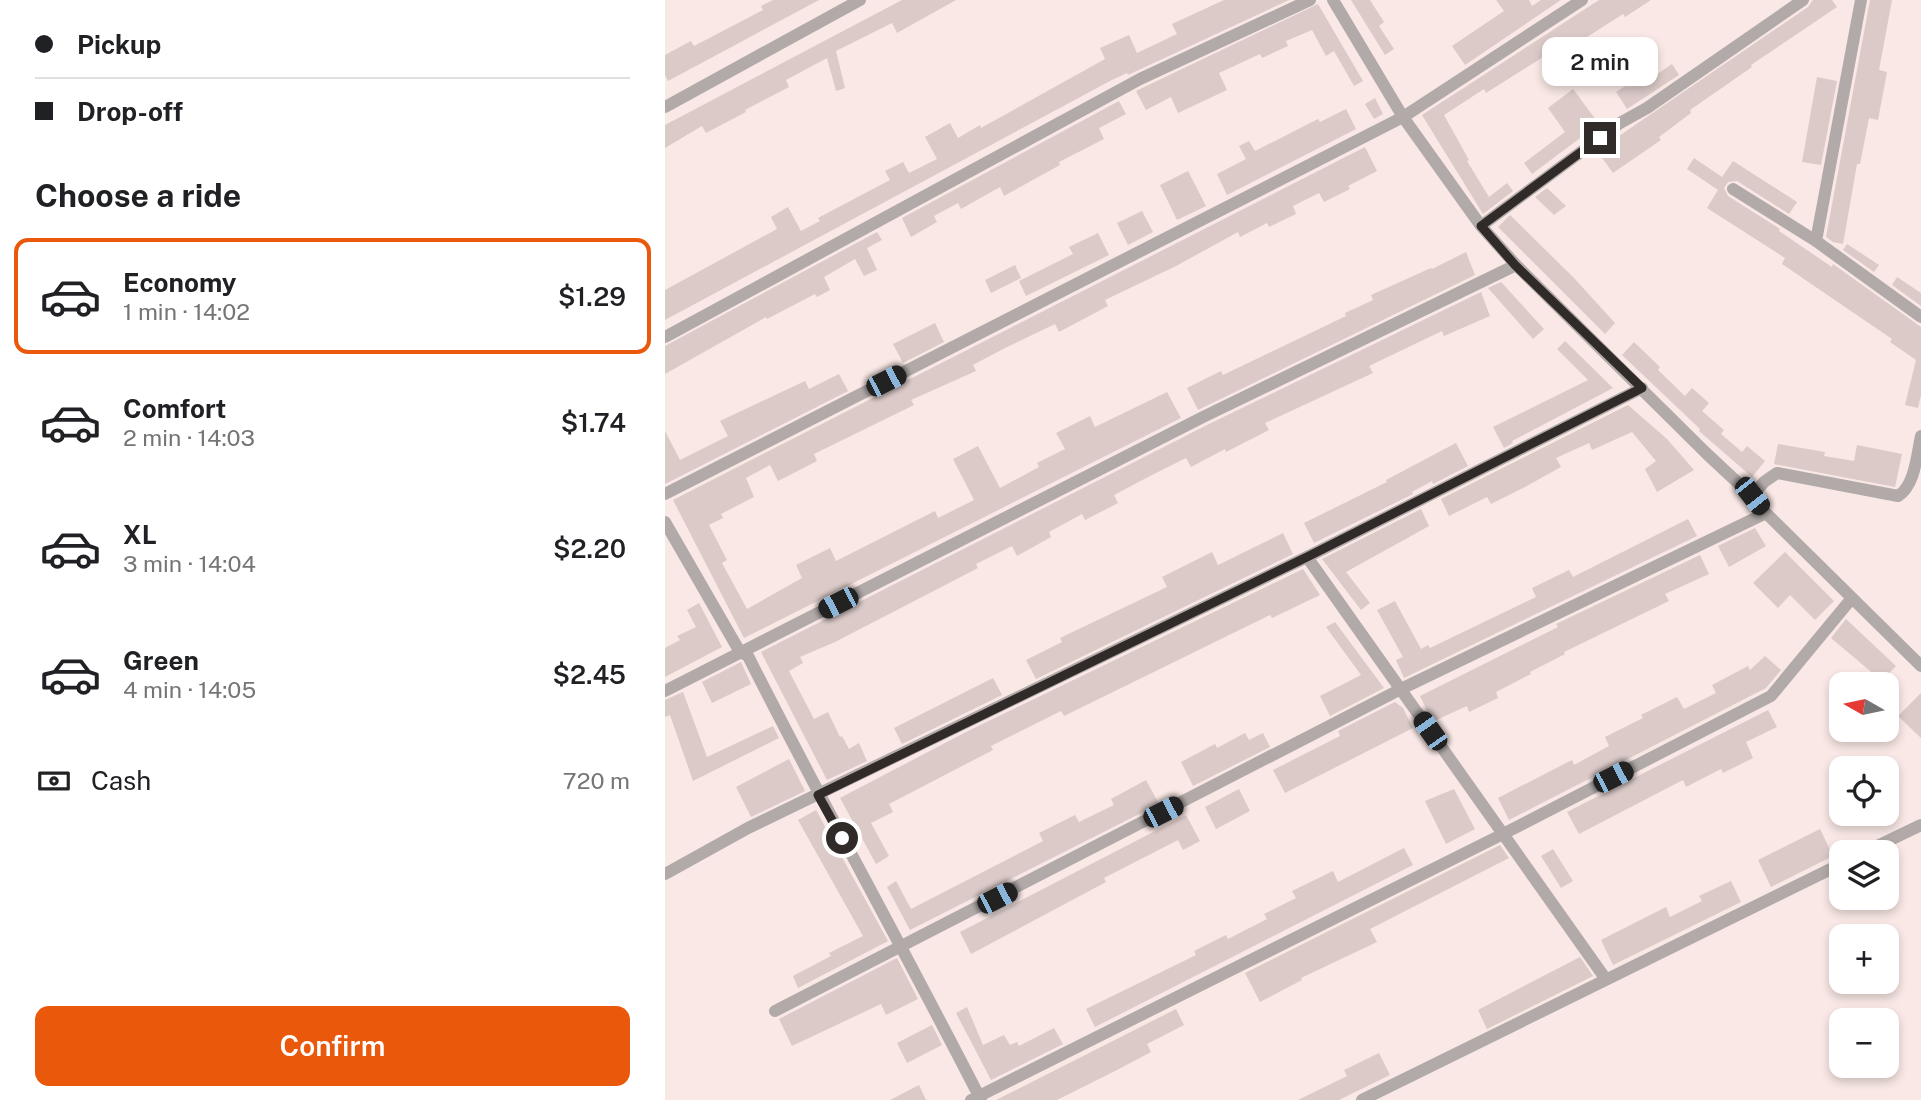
<!DOCTYPE html>
<html lang="en">
<head>
<meta charset="utf-8">
<style>
  body { margin:0; font-family:"Public Sans",sans-serif; background:#f6f6f6; color:#202124; height:100vh; display:flex; flex-direction:column; font-size:26px; white-space:nowrap }
  * { box-sizing:border-box; margin:0 }
  p { font-size:23px; color:#757577 }
  .icon { flex:none; width:38px; height:38px; fill:none; stroke:currentColor; stroke-width:2; stroke-linecap:round; stroke-linejoin:round }
  .map { position:relative; flex:1; overflow:hidden }
  .panel { display:flex; flex-direction:column; background:#fff; width:665px }
  .panel>* { flex:none }
  .top-card { display:grid; align-content:center; height:154px; padding:0 35px; background:#fff }
  .needle { width:46px; rotate:279deg }
  .tools { position:absolute; left:1164px; top:672px; display:grid; gap:14px }
  .tools a { display:grid; place-items:center; width:70px; height:70px; border-radius:14px; background:#fff; box-shadow:0 4px 10px #0003; font-size:35px }
  .end { position:absolute; width:32px; height:32px; margin:-16px; border:9px solid #302a29; background:#fff; box-shadow:0 0 0 4px #fff }
  .from { border-radius:50% }
  .bubble { position:absolute; height:49px; border-radius:14px; background:#fff; box-shadow:0 4px 10px #0003; font-size:23px; font-weight:600; line-height:49px; text-align:center }
  .car { position:absolute; width:21px; height:42px; margin:-21px -10px; border-radius:9px; box-shadow:0 0 5px 2px #0007; background:linear-gradient(#222 24%,#8ab4d8 0 40%,#222 0 76%,#8ab4d8 0 86%,#222 0) }
  .top-card b { display:flex; align-items:center; gap:24px; height:66px; font-size:26px }
  .top-card b+b { border-top:2px solid #e0e0e0 }
  .top-card i { width:18px; height:18px; background:#202124 }
  ul { padding:0; list-style:none }
  li { display:flex; align-items:center; gap:21px; height:116px; margin:0 14px 10px; padding:0 21px; border:4px solid transparent; border-radius:14px }
  li div { flex:1 }
  li b { display:block; font-size:26px }
  li em { font-style:normal; font-weight:600 }
  li.selected { border-color:#ea580c }
  li>.icon { width:63px; height:63px; stroke-width:1.5 }
  h2 { padding:0 35px; font-size:32px; line-height:84px }
  .pay { display:flex; align-items:center; gap:18px; height:77px; padding:0 35px; font-size:26px }
  .pay p { margin-inline-start:auto }
  .primary-button { display:flex; gap:14px; margin-top:auto; padding:14px 35px }
  .primary-button a { flex:1; height:80px; border-radius:14px; background:#ea580c; color:#fff; font-size:28px; font-weight:600; line-height:80px; text-align:center }
  main { display:flex; flex:1; min-height:0 }
  .map>svg:first-child { display:block }
  .building { fill:#dbcac8 }
  .lines { fill:none; stroke-linecap:round; stroke-linejoin:round }
  .street { stroke:#b1aaa9; stroke-width:12 }
  .route { stroke:#302a29; stroke-width:9 }
</style>
</head>
<body>
<main>
<section class="panel">
<div class="top-card">
<b><i class="from"></i>Pickup</b>
<b><i></i>Drop-off</b>
</div>
<h2>Choose a ride</h2>
<ul>
<li class="selected"><svg class="icon" aria-label="car" viewBox="0 0 24 24"><path d="M5 17H2v-5l4-1 3-4h7l3 4 3 1v5h-3M9 17h6M6 11h13"/><circle cx="7" cy="17" r="2"/><circle cx="17" cy="17" r="2"/></svg><div><b>Economy</b><p>1 min · 14:02</p></div><em>$1.29</em></li>
<li><svg class="icon" aria-label="car" viewBox="0 0 24 24"><path d="M5 17H2v-5l4-1 3-4h7l3 4 3 1v5h-3M9 17h6M6 11h13"/><circle cx="7" cy="17" r="2"/><circle cx="17" cy="17" r="2"/></svg><div><b>Comfort</b><p>2 min · 14:03</p></div><em>$1.74</em></li>
<li><svg class="icon" aria-label="car" viewBox="0 0 24 24"><path d="M5 17H2v-5l4-1 3-4h7l3 4 3 1v5h-3M9 17h6M6 11h13"/><circle cx="7" cy="17" r="2"/><circle cx="17" cy="17" r="2"/></svg><div><b>XL</b><p>3 min · 14:04</p></div><em>$2.20</em></li>
<li><svg class="icon" aria-label="car" viewBox="0 0 24 24"><path d="M5 17H2v-5l4-1 3-4h7l3 4 3 1v5h-3M9 17h6M6 11h13"/><circle cx="7" cy="17" r="2"/><circle cx="17" cy="17" r="2"/></svg><div><b>Green</b><p>4 min · 14:05</p></div><em>$2.45</em></li>
</ul>
<div class="pay"><svg class="icon" aria-label="cash" viewBox="0 0 24 24"><path d="M3 7h18v10H3z"/><circle cx="12" cy="12" r="2"/></svg>Cash<p>720 m</p></div>
<div class="primary-button"><a>Confirm</a></div>
</section>
<div class="map">
<svg width="1256" height="1100" viewBox="0 0 1256 1100">
  <rect width="100%" height="100%" fill="#f9e8e5"/>
  <path class="building" d="M108 0H154L3 81 0 75V55L26 41 29 46 98 10 96 6Z
    M237 0H291L232 33 227 23 171 51 180 88 171 91 162 58 121 80 124 87 80 110 81 112 41 133 37 126 0 148V125Z
    M559 0H624L463 75 462 73 445 81 0 320V290L112 229 106 217 123 207 136 231 155 221 153 218 225 180 220 171 238 162 244 173 272 159 260 137 285 123 293 138 315 125 316 128 440 59 435 48 464 35 472 53 512 34 507 24Z
    M686 0H705L719 22 714 26 729 49 720 55Z
    M831 0H864L867 6 876 0H896L800 65 787 46 839 11Z
    M934 0H986L960 17 958 14 894 55 891 49 821 93 819 89 779 115 804 160 802 161 824 197 842 183 848 191 818 214 757 115Z
    M1148 0H1167L1172 7 1086 65 1087 67 1025 110 1026 113 994 137 996 140 948 173 932 151 1143 7Z
    M1205 0H1227L1214 70 1222 72 1213 120 1204 118 1195 164H1192L1178 244 1168 242 1161 237Z
    M653 4 698 81 689 86 669 51 661 56 647 30 621 41 623 46 597 58 595 54 554 73 562 90 513 113 506 97 481 110 471 91Z
    M1007 64 1014 75 962 109 951 92 981 72 985 79Z
    M1152 77 1172 81 1156 165 1137 162Z
    M908 89 934 124 867 174 859 163 900 132 883 108Z
    M710 98 718 114 709 119 700 104Z
    M454 101 461 114 434 128 439 139 394 162 395 165 339 196 335 187 296 209 293 203 269 216 272 222 246 237 237 218Z
    M681 109 691 129 562 195 552 174 581 159 574 146 584 141 590 151 653 119 655 122Z
    M700 147 712 171 683 186 685 189 659 202 654 193 628 206 631 214 604 227 602 223 575 237 573 232 511 266 440 300 443 306 394 332 390 324 340 348 308 365 311 371 246 400 249 405 149 454 152 461 113 481 105 465 81 478 89 497 56 514 58 518 44 525 62 560 57 563 82 609 137 578 131 565 165 548 171 561 270 511 273 518 309 500 288 459 313 446 335 488 374 467 372 463 400 449 391 433 425 416 430 427 502 392 516 418 79 638 8 500Z
    M1029 158 1057 177 1068 161 1132 202 1124 214 1072 181 1063 182 1059 188 1063 196 1115 229 1114 231 1167 267 1168 264 1256 327V395L1253 408 1240 405 1251 360 1225 342 1227 339 1117 264 1120 258 1042 208 1053 190 1022 169Z
    M523 171 541 206 512 220 495 185Z
    M882 188 901 206 889 215 870 197Z
    M477 211 488 232 463 245 452 223Z
    M845 215 909 278 950 323 940 334 833 227Z
    M212 232 217 240 202 248 212 270 199 276 190 259 159 277 165 290 152 297 150 294 102 319 101 317 0 374V346Z
    M433 233 444 255 361 296 354 281 408 254 404 247Z
    M1182 244 1214 265 1209 272 1178 250Z
    M801 252 810 275 533 410 522 388 556 371 558 375 681 316 680 313 708 300 706 295 766 268 767 269Z
    M350 265 356 278 326 293 320 280Z
    M1232 277 1256 293V306L1227 285Z
    M836 282 879 329 868 339 823 288Z
    M816 292 825 316 779 336 777 331 704 366 708 373 600 423 604 430 561 452 560 449 526 467 521 458 487 475 449 495 453 503 420 520 417 514 384 532 386 537 352 556 347 546 311 564 313 568 170 642 135 657 138 663 124 671 149 719 163 712 175 737 177 736 184 749 194 743 202 761 162 780 96 652 542 425Z
    M270 323 279 342 238 363 228 344Z
    M900 341 948 388 847 441 848 443 839 448 828 427 923 380 892 349Z
    M969 342 995 367 993 370 1020 396 1027 388 1044 403 1037 411 1059 430 1056 434 1077 452 1082 446 1100 461 1087 477 1034 431 1035 429 957 355Z
    M174 374 183 391 0 484V431L15 460 63 436 55 421 140 381 144 389Z
    M963 405 1002 439 1029 470 992 492 980 469 991 461 967 432 927 450 924 443 891 458 896 467 858 488 826 504 822 497 784 516 776 499Z
    M791 443 803 466 768 484 767 481 747 492 748 494 649 543 639 523 722 482 721 480Z
    M1113 444 1160 452 1159 456 1189 461 1192 445 1237 454 1230 487 1109 464Z
    M756 509 764 526 681 572 705 603 696 610 657 559Z
    M1023 519 1032 536 739 678 731 660 738 657 712 610 730 601 756 649 763 645 765 648 871 597 867 588 904 570 908 577Z
    M1090 528 1101 546 1064 567 1053 546Z
    M618 533 628 554 371 679 361 660 397 642 395 638 502 587 497 577 547 552 553 565Z
    M1120 552 1169 601 1150 620 1125 595 1113 608 1088 583Z
    M1035 555 1044 574 1000 594 1004 601 899 652 900 654 865 672 866 674 831 692 833 698 804 712 802 706 769 721 764 715 755 696 893 627 891 624Z
    M638 569 655 595 607 618 605 615 399 716 396 711 326 746 328 750 224 804 228 812 206 823 224 856 211 864 175 798 303 731Z
    M34 603 57 647 0 677V648L15 640 12 636 31 627 22 610Z
    M1181 619 1231 666 1217 681 1166 638Z
    M670 622 719 688 665 716 655 696 696 675 661 627Z
    M1100 656 1116 670 1101 688 844 820 833 798 907 760 909 765 944 746 940 737 978 718 976 715 1012 697 1019 709 1051 693 1047 685 1083 666 1085 670Z
    M76 662 86 684 47 703 37 682Z
    M328 678 337 695 237 744 229 728Z
    M18 692 42 757 108 726 114 738 28 781 5 715 0 717V700Z
    M1256 693V738L1233 716Z
    M730 702 738 708 748 728 620 793 608 770 675 736 673 731Z
    M1103 710 1112 727 1081 742 1088 758 1058 773 1056 769 1021 787 1018 780 914 834 902 812Z
    M580 733 584 740 598 733 605 747 528 786 516 762 550 744 552 748Z
    M124 759 140 791 86 817 71 787Z
    M481 780 494 804 245 930 222 887 231 881 246 909 378 841 374 833 410 815 414 822 449 805 446 799Z
    M574 789 585 811 551 829 540 807Z
    M789 789 810 829 781 844 760 801Z
    M151 810 223 941 133 988 128 976 166 956 164 953 198 936 133 820Z
    M521 815 535 841 518 850 513 840 439 878 441 882 306 954 295 932Z
    M1155 829 1168 856 1106 887 1093 860Z
    M835 845 844 858 705 929 712 942 636 978 637 980 595 1002 580 973Z
    M739 848 748 865 430 1027 421 1009 531 955 529 951 561 935 563 939 602 919 599 914 631 898 627 891 668 871 673 882Z
    M888 849 908 881 896 888 876 856Z
    M1066 881 1076 902 948 965 936 940 1001 907 1005 917 1037 901 1034 896Z
    M915 957 928 976 822 1029 813 1010Z
    M232 958 253 999 221 1015 216 1004 127 1046 114 1019Z
    M302 1007 318 1045 339 1035 345 1045 352 1042 354 1046 389 1028 398 1044 326 1080 291 1013Z
    M511 1009 519 1025 482 1044 486 1052 452 1070 392 1100H331Z
    M267 1025 277 1045 242 1063 232 1043Z
    M714 1053 725 1075 674 1100H633L682 1076 679 1070Z
    M254 1085 261 1100H225Z"/>
  <g class="lines">
    <path class="street" d="M668 0 738 117 816 226 851 265 1041 453 1087 496 1101 513 1256 666
      M0 107 195 0
      M1068 189 1151 241 1256 317
      M816 226 955 123 982 108 1138 0
      M1151 241 1196 0
      M0 337 475 79 645 0
      M0 494 738 117 917 0
      M1087 496 1099 482 1112 473 1233 496C1250 486 1252 454 1256 436
      M0 522 75 652 83 656C158 805 240 951 316 1100
      M642 557 940 978
      M0 691 538 417 851 265
      M1200 852 1256 825
      M0 874 83 828 642 557 977 388
      M110 1011 736 689 1101 513
      M306 1100 838 834 1106 696 1187 598
      M697 1100 1176 864"/>
  </g>
  <g class="lines">
    <path class="route" d="M177 838 153 795 642 557 977 388 850 265 816 226 935 138"/>
  </g>
</svg>
<div class="tools">
<a><svg class="needle" viewBox="-14 -14 28 28"><path d="M0-13l5 13h-10z" fill="#e53935"/><path d="M0 13l5-13h-10z" fill="#757577"/></svg></a>
<a><svg class="icon" aria-label="locate" viewBox="0 0 24 24"><circle cx="12" cy="12" r="6"/><path d="M12 2v4M12 18v4M2 12h4M18 12h4"/></svg></a>
<a><svg class="icon" aria-label="layers" viewBox="0 0 24 24"><path d="M12 4l9 5-9 5-9-5zM3 14l9 5 9-5"/></svg></a>
<a>+</a>
<a>−</a>
</div>
<i class="end from" style="left:177px;top:838px"></i>
<i class="end" style="left:935px;top:138px"></i>
<div class="bubble" style="left:877px;top:37px;width:116px">2 min</div>
<i class="car" style="left:221px;top:381px;rotate:63deg"></i>
<i class="car" style="left:1087px;top:496px;rotate:142deg"></i>
<i class="car" style="left:173px;top:603px;rotate:243deg"></i>
<i class="car" style="left:765px;top:731px;rotate:325deg"></i>
<i class="car" style="left:948px;top:777px;rotate:63deg"></i>
<i class="car" style="left:498px;top:812px;rotate:63deg"></i>
<i class="car" style="left:332px;top:898px;rotate:63deg"></i>
</div>
</main>
</body>
</html>
